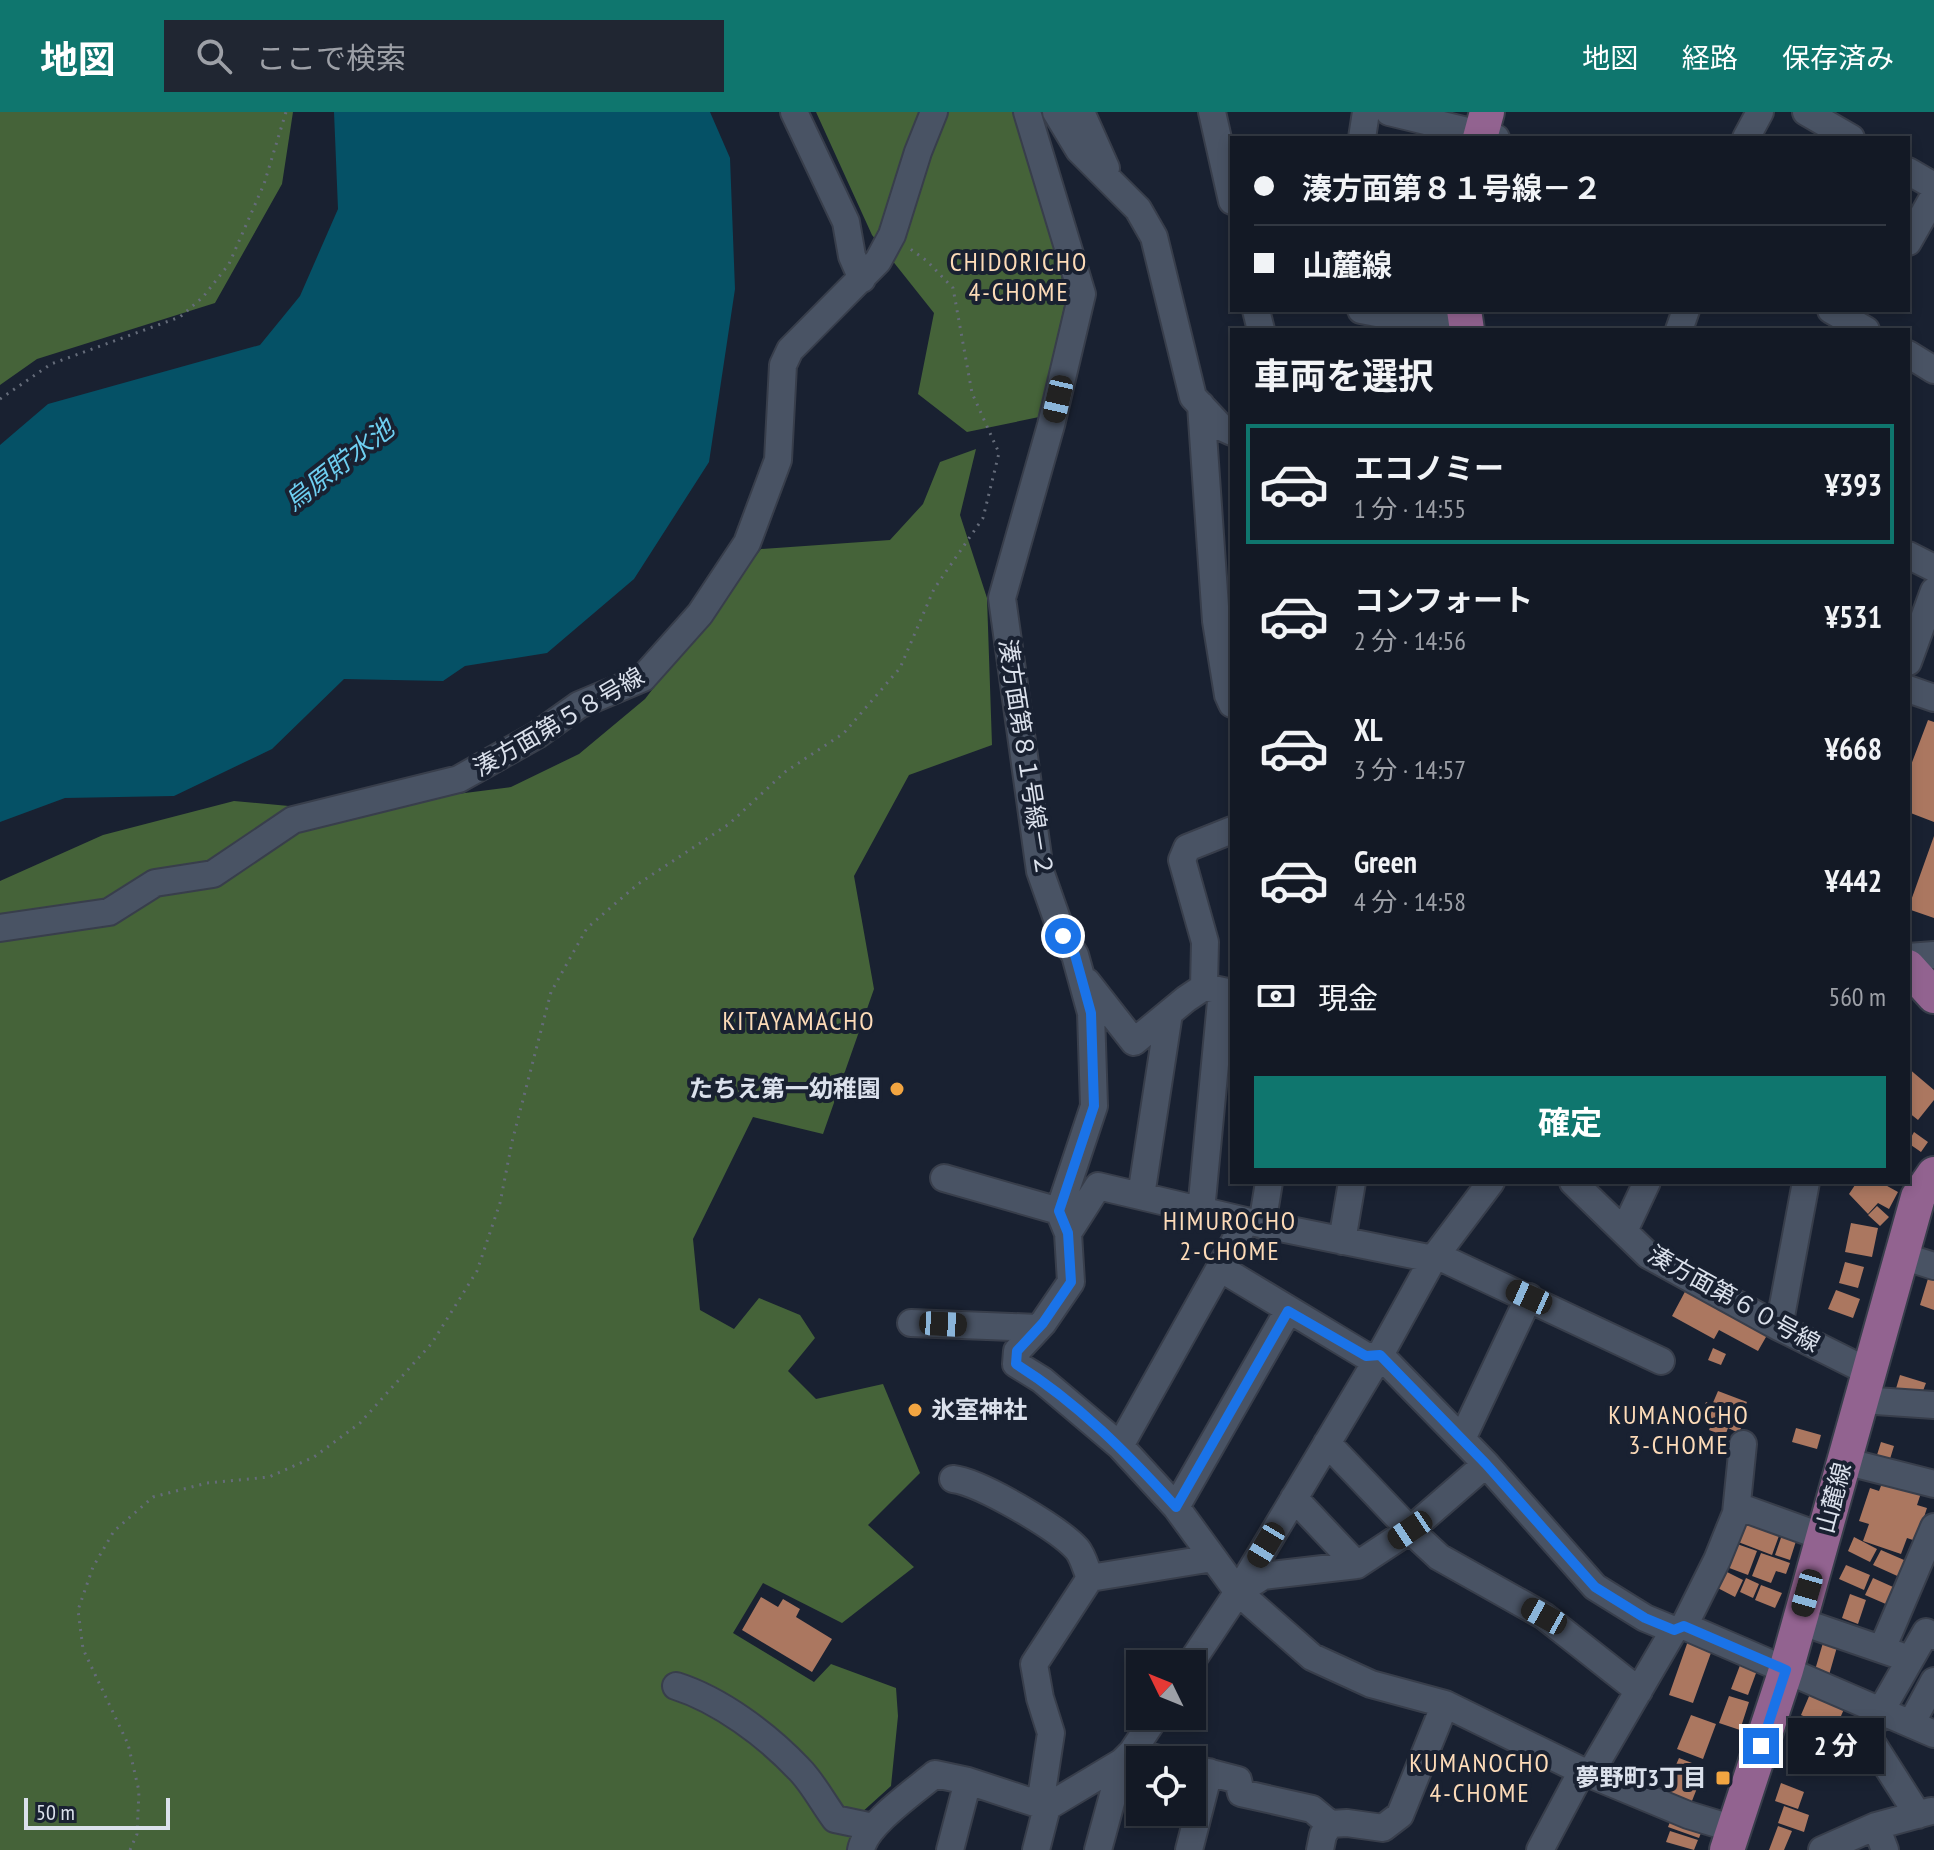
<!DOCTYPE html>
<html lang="ja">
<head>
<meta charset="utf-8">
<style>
  body { margin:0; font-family:"PT Sans Narrow","Noto Sans JP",sans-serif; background:#202632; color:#f1f3f6; height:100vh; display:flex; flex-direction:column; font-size:30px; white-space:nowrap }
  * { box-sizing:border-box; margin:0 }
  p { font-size:26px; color:#9da0a7 }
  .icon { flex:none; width:44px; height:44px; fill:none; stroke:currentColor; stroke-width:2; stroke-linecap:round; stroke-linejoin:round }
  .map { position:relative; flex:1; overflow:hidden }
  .details { position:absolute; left:1230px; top:216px; width:680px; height:856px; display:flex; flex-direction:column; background:#131925; border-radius:0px; box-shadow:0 4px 12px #0003,0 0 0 2px #323842 }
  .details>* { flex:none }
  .banner { position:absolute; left:1230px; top:24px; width:680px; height:176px; border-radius:0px; box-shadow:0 4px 12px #0003,0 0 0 2px #323842; display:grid; align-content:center; height:176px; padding:0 24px; background:#131925 }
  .needle { width:52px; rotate:313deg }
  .tools { position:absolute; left:1126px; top:1538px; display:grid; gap:16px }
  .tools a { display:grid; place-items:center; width:80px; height:80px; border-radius:0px; background:#131925; box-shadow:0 4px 12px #0003,0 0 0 2px #323842; font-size:40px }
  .scale { position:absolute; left:24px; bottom:20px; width:146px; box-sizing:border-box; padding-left:8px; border:4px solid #dbe1ec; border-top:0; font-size:22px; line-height:28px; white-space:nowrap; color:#dbe1ec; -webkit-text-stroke:6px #192131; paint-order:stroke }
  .end { position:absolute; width:36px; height:36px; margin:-18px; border:10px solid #1a73e8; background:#fff; box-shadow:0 0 0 4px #fff }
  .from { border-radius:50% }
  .bubble { position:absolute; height:56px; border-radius:0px; background:#131925; box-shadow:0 4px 12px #0003,0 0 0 2px #323842; font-size:26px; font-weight:700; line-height:56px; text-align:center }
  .car { position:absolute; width:24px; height:48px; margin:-24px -12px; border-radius:10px; box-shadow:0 0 6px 2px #0007; background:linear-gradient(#222 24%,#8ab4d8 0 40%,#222 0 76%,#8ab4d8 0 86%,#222 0) }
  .banner b { display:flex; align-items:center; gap:28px; height:76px; font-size:30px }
  .banner b+b { border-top:2px solid #323842 }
  .banner i { width:20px; height:20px; background:#f1f3f6 }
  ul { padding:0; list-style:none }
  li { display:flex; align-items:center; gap:24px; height:120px; margin:0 16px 12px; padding:0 8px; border:4px solid transparent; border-radius:0px }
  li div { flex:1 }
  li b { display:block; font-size:30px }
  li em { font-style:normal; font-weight:700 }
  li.on { border-color:#0f766e }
  li>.icon { width:72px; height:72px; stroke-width:1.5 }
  h2 { padding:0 24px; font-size:36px; line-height:96px }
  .pay { display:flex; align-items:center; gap:20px; height:88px; padding:0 24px; font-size:30px }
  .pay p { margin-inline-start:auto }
  .cta { display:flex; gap:16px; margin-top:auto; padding:16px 24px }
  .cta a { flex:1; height:92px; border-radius:0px; background:#0f766e; color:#fff; font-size:32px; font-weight:700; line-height:92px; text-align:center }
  header { display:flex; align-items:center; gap:48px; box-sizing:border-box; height:112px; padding:0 40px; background:#0f766e; color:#fff }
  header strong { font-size:38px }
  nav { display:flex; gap:44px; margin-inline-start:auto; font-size:28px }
  .search { width:560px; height:72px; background:#202632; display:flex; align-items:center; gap:20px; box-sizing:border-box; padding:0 28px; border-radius:0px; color:#9da0a7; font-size:30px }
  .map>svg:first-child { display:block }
  .forest { fill:#456339 }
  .water { fill:#055166 }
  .building { fill:#ab7760 }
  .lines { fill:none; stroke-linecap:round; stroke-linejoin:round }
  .minor-casing { stroke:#383e4b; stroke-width:30 }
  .major-casing { stroke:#383e4b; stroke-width:38 }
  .path { stroke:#656c7a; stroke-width:3; stroke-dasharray:2 6; stroke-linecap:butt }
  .minor { stroke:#495364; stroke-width:26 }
  .major { stroke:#926390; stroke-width:34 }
  .route { stroke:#1a73e8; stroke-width:10 }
  .poi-dot { fill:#f2a541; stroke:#192131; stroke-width:3 }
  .labels { text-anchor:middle; stroke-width:8; stroke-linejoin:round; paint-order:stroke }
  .street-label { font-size:24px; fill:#dbe1ec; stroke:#192131 }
  .poi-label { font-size:24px; font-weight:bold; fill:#dbe1ec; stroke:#192131; text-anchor:end }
  .neighbourhood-label { font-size:26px; letter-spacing:2px; fill:#fddbb8; stroke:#192131 }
  .water-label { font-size:26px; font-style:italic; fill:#6ecff1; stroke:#192131 }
</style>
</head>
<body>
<header>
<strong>地図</strong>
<div class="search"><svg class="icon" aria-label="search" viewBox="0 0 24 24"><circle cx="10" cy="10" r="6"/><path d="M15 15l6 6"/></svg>ここで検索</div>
<nav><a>地図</a><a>経路</a><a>保存済み</a></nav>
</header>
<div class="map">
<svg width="1934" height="1738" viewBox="0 0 1934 1738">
  <rect width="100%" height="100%" fill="#192131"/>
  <path class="forest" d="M0 0H293L282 72 215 191 37 247 0 273Z
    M816 0H1016L1049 109 1066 186 1039 305 967 320 918 282 934 201 872 123Z
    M976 337 960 403 987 486 992 633 909 663 854 764 874 877 823 1022 753 1005 693 1127 700 1198 734 1217 759 1186 800 1203 815 1226 788 1259 816 1287 883 1272 920 1361 868 1413 914 1455 842 1511 763 1471 733 1521 814 1570 831 1552 896 1576 898 1604 891 1674 850 1711 855 1738H0V769L103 723 234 689 332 698 511 675 579 642 645 587 761 437 890 428 923 392 940 350Z"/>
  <path class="water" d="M334 0H710L730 46 735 177 709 350 634 467 547 541 465 554 443 569 344 567 272 637 174 684 65 686 0 710V333L48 292 260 233 300 184 338 97Z"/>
  <path class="building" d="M1928 608 1934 610V710L1908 700V661Z
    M1934 724V806L1908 797Z
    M1908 956 1934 978V988L1918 1008 1908 1000Z
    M1914 1020 1928 1030 1921 1040 1908 1031Z
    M1857 1070H1880L1898 1080 1889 1097 1878 1091 1868 1102 1849 1082Z
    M1877 1094 1889 1105 1880 1114 1868 1103Z
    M1851 1111 1878 1116 1872 1145 1845 1140Z
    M1845 1150 1864 1155 1858 1176 1839 1171Z
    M1930 1160 1934 1161V1198L1920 1193Z
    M1688 1174 1770 1218 1758 1239 1719 1218 1714 1227 1672 1204Z
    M1836 1178 1860 1187 1853 1206 1828 1197Z
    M1713 1236 1726 1242 1721 1253 1708 1248Z
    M1900 1263 1926 1271 1921 1284 1895 1280Z
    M1718 1279 1747 1290 1741 1304 1745 1306 1739 1321 1728 1316 1725 1324 1709 1318 1712 1310 1700 1305 1706 1290 1712 1293Z
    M1796 1316 1821 1323 1817 1337 1792 1330Z
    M1881 1330 1894 1334 1890 1347 1877 1343Z
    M1884 1366 1922 1378 1917 1393 1927 1396 1916 1429 1907 1426 1901 1442 1863 1429 1869 1412 1859 1409 1870 1376 1879 1379Z
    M1741 1407 1780 1421 1772 1443 1733 1428Z
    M1783 1420 1797 1426 1790 1448 1775 1443Z
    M1854 1425 1877 1437 1870 1450 1848 1439Z
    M1737 1432 1757 1439 1748 1463 1724 1454Z
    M1881 1438 1911 1451 1904 1467 1873 1453Z
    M1761 1441 1790 1451 1786 1462 1776 1459 1771 1471 1752 1464Z
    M1846 1453 1870 1463 1864 1478 1839 1467Z
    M1721 1457 1743 1468 1735 1485 1712 1473Z
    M1746 1466 1759 1472 1753 1486 1740 1480Z
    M1873 1466 1902 1479 1895 1496 1865 1483Z
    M1761 1473 1782 1481 1775 1496 1755 1488Z
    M1850 1482 1866 1488 1858 1512 1842 1506Z
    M761 1485 778 1495 783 1487 800 1497 796 1505 832 1527 812 1560 742 1518Z
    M1825 1524 1839 1528 1829 1563 1815 1558Z
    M1688 1529 1712 1538 1693 1591 1669 1583Z
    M1742 1548 1759 1553 1748 1583 1731 1577Z
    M1813 1575 1847 1590 1835 1618 1801 1603Z
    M1729 1584 1749 1590 1740 1618 1719 1611Z
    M1691 1603 1716 1612 1703 1647 1677 1637Z
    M1802 1608 1812 1612 1796 1651 1786 1647Z
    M1814 1614 1832 1620 1820 1653 1803 1647Z
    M1679 1646 1705 1656 1690 1694 1663 1683Z
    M1781 1671 1804 1680 1798 1697 1775 1689Z
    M1784 1694 1809 1703 1804 1720 1778 1711Z
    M1673 1702 1704 1713 1699 1726 1668 1715Z
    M1778 1714 1792 1719 1784 1738H1769Z
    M1670 1719 1698 1728 1694 1738 1666 1730Z"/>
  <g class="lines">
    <g class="minor-casing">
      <path id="minor" d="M794 0 846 110 852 144 862 167
        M1027 0 1082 182 1051 313 1002 486 1040 759 1063 824 1075 843 1091 901 1094 994 1059 1099 1068 1121 1071 1170 1043 1211 1017 1239 1016 1252 1042 1268 1120 1334 1176 1395 1238 1480 1312 1545 1371 1572 1445 1592 1582 1659 1688 1703 1734 1717
        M1056 0 1079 38 1138 97 1154 125 1193 285 1221 315 1232 320
        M1081 0 1106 56
        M1212 0 1232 89
        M1389 0 1496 26
        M1806 0 1851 26
        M1362 26 1366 0
        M1746 26 1760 0
        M1908 59 1934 74
        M1908 130 1934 84
        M1256 198 1261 218
        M1361 198 1465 218
        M1831 198 1866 218
        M1679 218 1686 198
        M1908 242 1934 258
        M1201 293 1216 509 1228 583 1232 592
        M1908 443 1934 456
        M1908 550 1934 479
        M1908 577 1934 586
        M0 816 109 800 155 771 213 762 293 708 459 667 537 623 579 593 643 566 700 502 747 431 778 348 783 253 790 238 878 149 892 123 918 40 934 0
        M1908 845 1934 843
        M1087 870 1134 930 1186 887 1204 875 1232 881
        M1204 875 1205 830 1182 748 1187 736 1232 718
        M944 1066 1059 1099
        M1573 1070 1648 1143 1779 1215 1869 1260
        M1141 1084 1169 901
        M1201 1099 1222 879
        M1262 1113 1269 1070
        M1624 1119 1647 1070
        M1068 1121 1098 1074 1246 1109 1433 1147H1444L1661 1249
        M1342 1129 1352 1070
        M1902 1144 1934 1154
        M1220 1156 1366 1244 1380 1243 1486 1352 1595 1475 1645 1506 1674 1518
        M911 1211 1038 1216
        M1779 1215 1806 1070
        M1861 1288 1934 1293
        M1462 1327 1529 1185
        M1327 1331 1410 1418 1439 1445 1544 1504 1639 1579
        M1120 1334 1246 1109
        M1844 1349 1934 1372
        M953 1367C980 1370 1058 1416 1077 1437 1083 1444 1086 1457 1090 1466
        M1294 1386 1357 1453
        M1737 1394 1823 1425
        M1176 1395 1288 1199
        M1090 1466 1213 1446
        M1238 1480 1263 1464 1357 1453 1410 1418 1486 1352
        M1799 1509 1898 1543
        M1684 1514 1934 1622
        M1684 1514 1717 1448 1736 1401 1743 1332
        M1882 1537 1934 1415
        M1190 1552 1238 1480 1380 1243 1433 1147 1491 1070
        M676 1574C720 1588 767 1623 799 1657 813 1671 823 1691 835 1707L873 1715
        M1911 1612 1934 1569
        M1132 1640 1163 1648
        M1192 1656 1238 1668 1241 1681 1312 1697 1330 1712
        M1590 1662 1674 1518
        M1040 1693 1051 1621 1040 1586 1034 1552 1090 1466
        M1918 1703 1867 1623 1926 1520 1934 1524
        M1330 1712 1347 1711 1383 1716 1400 1703 1445 1592
        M1876 1714 1885 1738
        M861 1738C865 1713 915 1679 935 1662L968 1669 1047 1695 1122 1650 1132 1640 1156 1604
        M950 1738 968 1669
        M1036 1738 1047 1695
        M1098 1738 1122 1650
        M1189 1738 1209 1660
        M1320 1738 1323 1723 1330 1712
        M1540 1738 1582 1659
        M1822 1738 1876 1714 1931 1699"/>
    </g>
    <g class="major-casing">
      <path id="major" d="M1480 26 1487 0
        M1464 198 1467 218
        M1908 855 1934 884
        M1727 1738 1786 1558 1918 1085 1934 1062"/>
    </g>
    <path class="path" d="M0 287 51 252 180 205 203 185 229 152 264 72 286 0
      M130 1738 137 1722 139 1679 128 1632 83 1537 78 1498 93 1455 114 1419 153 1385 207 1371 269 1365 314 1345 360 1311 432 1231 477 1159 500 1091 512 1030 551 880 587 816 638 772 729 712 785 660 844 621 900 556 934 477 983 406 999 341 972 281 953 176 927 149 909 136"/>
    <use href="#minor" class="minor"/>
    <use href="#major" class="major"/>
  </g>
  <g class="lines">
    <path class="route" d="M1063 824 1075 843 1091 901 1094 994 1059 1099 1068 1121 1071 1170 1043 1211 1017 1239 1016 1252C1077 1290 1128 1342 1176 1395L1288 1199 1366 1244 1380 1243 1486 1352 1595 1475 1645 1506 1674 1518 1684 1514 1786 1558 1761 1634"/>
  </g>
  <g class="poi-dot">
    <circle cx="897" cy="977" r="8"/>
    <circle cx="915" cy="1298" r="8"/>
    <rect x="1715" y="1658" width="16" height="16" rx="4"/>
  </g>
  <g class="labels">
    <g class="street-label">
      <text transform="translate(559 610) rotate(-30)" y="8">湊方面第５８号線</text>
      <text transform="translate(1026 646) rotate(81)" y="8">湊方面第８１号線－２</text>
      <text transform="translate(1734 1187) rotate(29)" y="8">湊方面第６０号線</text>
      <text transform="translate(1834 1386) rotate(-75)" y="8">山麓線</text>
    </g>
    <g class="poi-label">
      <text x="881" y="985">たちえ第一幼稚園</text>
      <text x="931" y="1306" text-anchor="start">氷室神社</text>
      <text x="1707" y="1674">夢野町3丁目</text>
    </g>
    <g class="neighbourhood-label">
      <text x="1019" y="159">CHIDORICHO<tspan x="1019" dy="30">4-CHOME</tspan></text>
      <text x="799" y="918">KITAYAMACHO</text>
      <text x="1230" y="1118">HIMUROCHO<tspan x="1230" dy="30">2-CHOME</tspan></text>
      <text x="1679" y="1312">KUMANOCHO<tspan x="1679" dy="30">3-CHOME</tspan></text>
      <text x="1480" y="1660">KUMANOCHO<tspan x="1480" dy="30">4-CHOME</tspan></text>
    </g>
    <g class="water-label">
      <text transform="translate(339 353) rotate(-38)" y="9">烏原貯水池</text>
    </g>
  </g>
</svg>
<div class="tools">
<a><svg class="needle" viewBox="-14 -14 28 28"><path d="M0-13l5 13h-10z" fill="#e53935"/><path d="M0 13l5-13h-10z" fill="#9da0a7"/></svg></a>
<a><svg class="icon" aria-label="locate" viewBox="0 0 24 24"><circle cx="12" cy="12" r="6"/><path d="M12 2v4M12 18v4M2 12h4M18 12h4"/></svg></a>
</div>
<div class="scale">50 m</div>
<i class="end from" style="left:1063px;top:824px"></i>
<i class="end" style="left:1761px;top:1634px"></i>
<div class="bubble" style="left:1788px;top:1606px;width:96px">2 分</div>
<i class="car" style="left:1058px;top:287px;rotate:193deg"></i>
<i class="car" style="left:1529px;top:1185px;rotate:294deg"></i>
<i class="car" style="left:943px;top:1212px;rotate:93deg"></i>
<i class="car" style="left:1410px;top:1418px;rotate:236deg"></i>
<i class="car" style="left:1266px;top:1433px;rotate:211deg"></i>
<i class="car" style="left:1807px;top:1481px;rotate:196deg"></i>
<i class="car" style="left:1544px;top:1504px;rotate:299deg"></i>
<div class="banner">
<b><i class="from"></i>湊方面第８１号線－２</b>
<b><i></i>山麓線</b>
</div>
<section class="details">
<h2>車両を選択</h2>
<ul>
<li class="on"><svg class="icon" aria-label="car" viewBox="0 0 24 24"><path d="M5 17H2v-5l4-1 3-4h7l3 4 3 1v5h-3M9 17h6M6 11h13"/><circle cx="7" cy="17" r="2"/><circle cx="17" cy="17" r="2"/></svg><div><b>エコノミー</b><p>1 分 · 14:55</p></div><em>¥393</em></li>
<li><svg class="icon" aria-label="car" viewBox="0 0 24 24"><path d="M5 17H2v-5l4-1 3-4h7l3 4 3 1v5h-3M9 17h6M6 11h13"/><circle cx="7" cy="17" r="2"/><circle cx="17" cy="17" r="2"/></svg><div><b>コンフォート</b><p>2 分 · 14:56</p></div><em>¥531</em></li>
<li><svg class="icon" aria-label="car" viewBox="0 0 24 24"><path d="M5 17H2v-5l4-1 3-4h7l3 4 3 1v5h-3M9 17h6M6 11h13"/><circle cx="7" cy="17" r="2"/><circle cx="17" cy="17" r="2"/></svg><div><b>XL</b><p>3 分 · 14:57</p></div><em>¥668</em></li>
<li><svg class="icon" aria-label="car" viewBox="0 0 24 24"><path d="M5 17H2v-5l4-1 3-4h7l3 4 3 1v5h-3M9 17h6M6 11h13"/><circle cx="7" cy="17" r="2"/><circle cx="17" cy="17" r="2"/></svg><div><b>Green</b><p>4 分 · 14:58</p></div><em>¥442</em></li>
</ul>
<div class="pay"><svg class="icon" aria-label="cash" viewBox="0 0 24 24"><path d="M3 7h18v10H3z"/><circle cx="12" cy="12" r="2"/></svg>現金<p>560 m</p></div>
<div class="cta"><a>確定</a></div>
</section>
</div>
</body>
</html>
